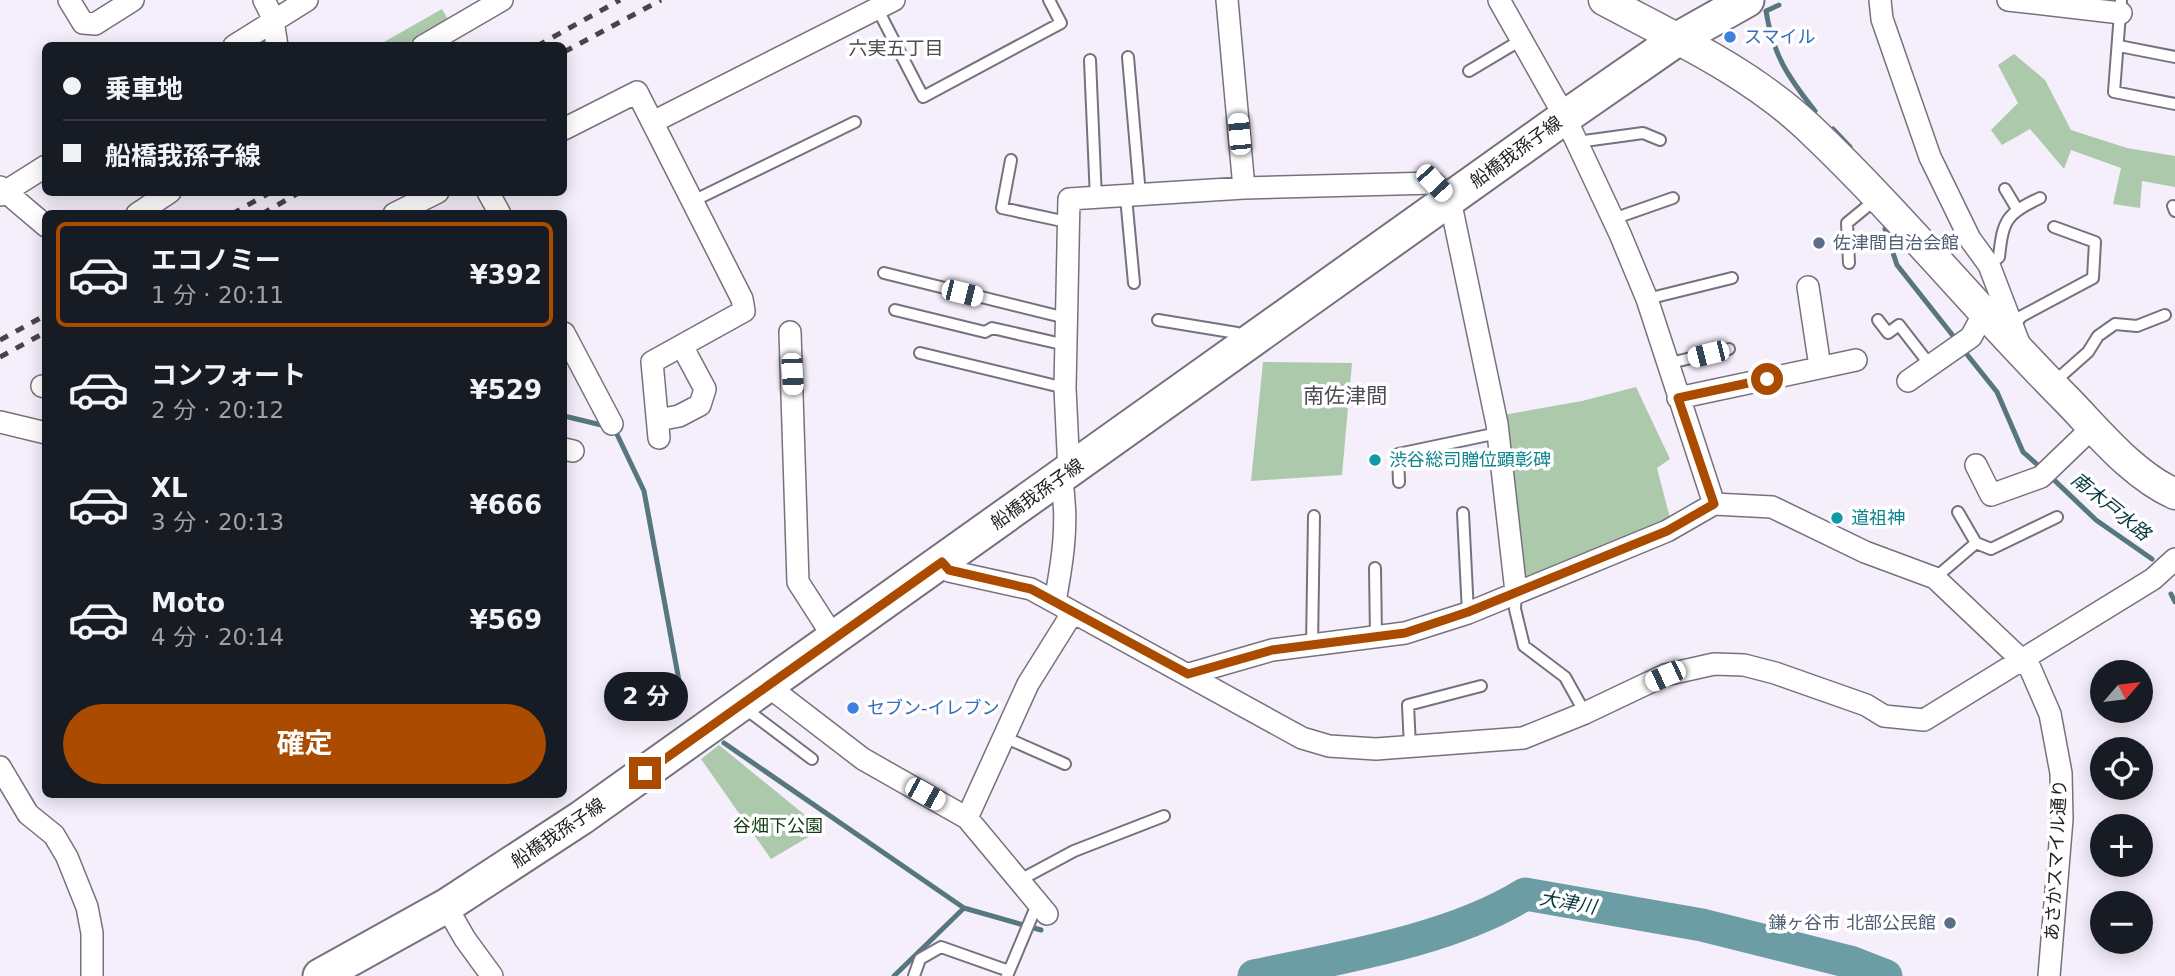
<!DOCTYPE html>
<html lang="ja">
<head>
<meta charset="utf-8">
<style>
  body { margin:0; font-family:"DejaVu Sans","Noto Sans JP",sans-serif; background:#242831; color:#f1f3f6; height:100vh; display:flex; flex-direction:column; font-size:26px; white-space:nowrap }
  * { box-sizing:border-box; margin:0 }
  p { font-size:23px; color:#9ea1a6 }
  .icon { flex:none; width:38px; height:38px; fill:none; stroke:currentColor; stroke-width:2; stroke-linecap:round; stroke-linejoin:round }
  .map { position:relative; flex:1; overflow:hidden }
  .sheet { position:absolute; left:42px; top:210px; width:525px; height:588px; display:flex; flex-direction:column; background:#171b24; border-radius:10px; box-shadow:0 4px 18px #0003 }
  .sheet>* { flex:none }
  .banner { position:absolute; left:42px; top:42px; width:525px; height:154px; border-radius:10px; box-shadow:0 4px 18px #0003; display:grid; align-content:center; height:154px; padding:0 21px; background:#171b24 }
  .needle { width:46px; rotate:62deg }
  .buttons { position:absolute; left:2090px; top:660px; display:grid; gap:14px }
  .buttons a { display:grid; place-items:center; width:63px; height:63px; border-radius:50%; background:#171b24; box-shadow:0 4px 18px #0003; font-size:35px }
  .end { position:absolute; width:32px; height:32px; margin:-16px; border:9px solid #ab4b00; background:#fff; box-shadow:0 0 0 4px #fff }
  .from { border-radius:50% }
  .bubble { position:absolute; height:49px; border-radius:24px; background:#171b24; box-shadow:0 4px 18px #0003; font-size:23px; font-weight:700; line-height:49px; text-align:center }
  .car { position:absolute; width:21px; height:42px; margin:-21px -10px; border-radius:9px; box-shadow:0 0 5px 2px #0007; background:linear-gradient(#fff 24%,#345 0 40%,#fff 0 76%,#345 0 86%,#fff 0) }
  .banner b { display:flex; align-items:center; gap:24px; height:66px; font-size:26px }
  .banner b+b { border-top:2px solid #363941 }
  .banner i { width:18px; height:18px; background:#f1f3f6 }
  ul { padding:12px 0 0; list-style:none }
  li { display:flex; align-items:center; gap:21px; height:105px; margin:0 14px 10px; padding:0 7px; border:4px solid transparent; border-radius:10px }
  li div { flex:1 }
  li b { display:block; font-size:26px }
  li em { font-style:normal; font-weight:700 }
  li.active { border-color:#ab4b00 }
  li>.icon { width:63px; height:63px; stroke-width:1.5 }
  .action { display:flex; gap:14px; margin-top:auto; padding:14px 21px }
  .action a { flex:1; height:80px; border-radius:42px; background:#ab4b00; color:#fff; font-size:28px; font-weight:700; line-height:80px; text-align:center }
  .map>svg:first-child { display:block }
  .green { fill:#adc9ac }
  .lines { fill:none; stroke-linecap:round; stroke-linejoin:round }
  .stream { stroke:#56777e; stroke-width:5 }
  .river { stroke:#6c9ca4; stroke-width:33 }
  .lane-casing { stroke:#78717d; stroke-width:14 }
  .street-casing { stroke:#78717d; stroke-width:24 }
  .secondary-casing { stroke:#78717d; stroke-width:33 }
  .primary-casing { stroke:#78717d; stroke-width:37 }
  .lane { stroke:#fff; stroke-width:10 }
  .street { stroke:#fff; stroke-width:21 }
  .secondary { stroke:#fff; stroke-width:30 }
  .primary { stroke:#fff; stroke-width:33 }
  .rail { stroke:#48444a; stroke-width:5; stroke-dasharray:9 9; stroke-linecap:butt }
  .route { stroke:#ab4b00; stroke-width:9 }
  .shop-dot { fill:#3f7fe0; stroke:#fff; stroke-width:2.5 }
  .service-dot { fill:#5c6f8a; stroke:#fff; stroke-width:2.5 }
  .culture-dot { fill:#0f9aa8; stroke:#fff; stroke-width:2.5 }
  .labels { text-anchor:middle; stroke-width:7; stroke-linejoin:round; paint-order:stroke }
  .shop-label { font-size:18px; fill:#366cbe; stroke:#fff; text-anchor:start }
  .street-label { font-size:18px; fill:#242126; stroke:#fff }
  .service-label { font-size:18px; fill:#4e5e75; stroke:#fff; text-anchor:start }
  .culture-label { font-size:18px; fill:#0d838f; stroke:#fff; text-anchor:start }
  .park-label { font-size:18px; fill:#0f3a12; stroke:#fff }
  .neighbourhood-label { font-size:19px; fill:#4f4a54; stroke:#fff }
  .water-label { font-size:19px; font-style:italic; fill:#08383f; stroke:#fff }
  .quarter-label { font-size:21px; fill:#4f4a54; stroke:#fff }
</style>
</head>
<body>
<div class="map">
<svg width="2175" height="976" viewBox="0 0 2175 976">
  <rect width="100%" height="100%" fill="#f5eefb"/>
  <path class="green" d="M442 9 449 21 407 45 377 46Z
    M2014 54 2045 80 2071 130 2127 148 2175 156V187L2142 181 2140 208 2113 204 2121 168 2071 150 2064 169 2030 129 2002 145 1991 130 2018 103 1998 65Z
    M1263 362 1352 363 1342 475 1251 481Z
    M1636 387 1670 459 1657 468 1671 522 1522 581 1503 415 1582 401Z
    M719 745 822 829 771 859 701 759Z"/>
  <g class="lines">
    <path class="stream" d="M1779 5 1766 11C1773 55 1788 77 1815 111
      M1833 129 1850 147
      M1885 229 1897 265 1954 337
      M1965 352 1997 392 2023 452 2040 467
      M564 416 614 428 644 491 682 697
      M2052 478 2096 520 2152 559
      M2171 594 2175 602
      M724 743 964 908 1041 930
      M894 976 964 908"/>
    <path class="river" d="M1254 976C1338 958 1452 940 1525 894L1702 925 1850 962 1886 976"/>
    <g class="lane-casing">
      <path id="lane" d="M2121 0 2114 92 2175 104
        M877 8 923 97 1061 23 1049 0
        M2119 46 2175 57
        M1128 57 1140 195
        M1090 60 1096 199
        M1469 71 1521 40
        M1577 142 1643 133 1660 140
        M1011 160 1002 208 1067 222
        M2005 189 2017 209
        M1126 197 1134 283
        M693 201 855 122
        M2173 206 2175 211
        M1613 219 1673 198
        M1849 263 1847 223 1875 200
        M1989 265 1999 257C2003 220 2006 214 2040 198
        M884 273 1066 318
        M1647 299 1732 278
        M895 310 985 332 992 328 1066 345
        M1158 320 1237 333 1242 340
        M1878 320 1888 333 1899 325 1930 365
        M2013 326 2022 316 2093 278 2095 242 2054 227
        M920 353 1065 388
        M1666 364 1729 349
        M2053 383 2088 352 2098 336 2115 324 2137 326 2165 315
        M1399 482 1398 454 1498 433
        M1958 512 1976 543
        M1463 513 1468 613
        M1375 568 1376 637
        M1935 578 1976 543 1991 549 2057 517
        M1516 592 1515 609 1524 646 1565 677 1585 713
        M1312 646 1314 516
        M743 707 812 759
        M1004 737 1065 764
        M1410 747 1408 705 1481 686
        M1020 880 1074 851 1164 816
        M914 976 920 959 941 947 1009 971
        M1007 976 1038 902"/>
    </g>
    <g class="street-casing">
      <path id="street" d="M69 0 83 23 95 24 133 0
        M264 0 274 20
        M1227 0 1244 188
        M1499 0 1565 117 1620 234 1647 299 1714 504 1772 507 1865 552 1935 578 2030 668 2050 714 2061 773 2062 819 2049 976
        M1880 0 1882 19 1930 157 1970 239 1989 265 2019 343
        M2008 0 2121 13
        M273 21 277 46
        M234 46 307 0
        M423 46 502 0
        M653 122 894 0
        M564 129 637 92 742 299 744 311 652 362 659 438
        M0 187 46 226
        M488 192 500 214
        M0 195 46 166
        M137 214 170 192
        M394 214 438 192
        M1808 287 1820 367
        M790 332 798 582 834 638
        M564 333 612 424
        M1908 381 1971 337 1984 313
        M42 386 46 387
        M1678 398 1856 360
        M658 420 679 416 700 405 705 389 682 346
        M0 422 46 433
        M564 449 573 451
        M1976 465 1991 495 2041 477 2093 427
        M1069 472 1065 388 1069 199 1244 188 1434 183 1450 200 1497 424 1516 592
        M942 562 949 571 1031 589 1302 738 1329 746 1376 749 1523 738 1585 713 1665 675 1714 664 1744 665 1775 673 1866 705 1884 716 1924 720 2153 579 2175 559
        M1055 601C1063 559 1069 519 1061 477
        M1189 674 1272 650 1405 633 1468 613 1667 531 1714 504
        M768 686 863 759 967 818 1047 914
        M0 767 28 814 54 835 67 857 87 907 92 933V976
        M967 818 1028 684 1073 612
        M446 906 465 939 492 976"/>
    </g>
    <g class="secondary-casing">
      <path id="secondary" d="M1604 0C1675 38 1750 72 1809 128 1900 214 1979 312 2068 401 2100 434 2133 475 2175 494"/>
    </g>
    <g class="primary-casing">
      <path id="primary" d="M320 976 446 906 581 818 1565 117 1676 40 1747 0"/>
    </g>
    <use href="#lane" class="lane"/>
    <use href="#street" class="street"/>
    <use href="#secondary" class="secondary"/>
    <use href="#primary" class="primary"/>
    <path class="rail" d="M537 46 620 0
      M564 52 661 0
      M232 214 271 192
      M262 214 300 192
      M0 340 46 315
      M0 357 46 332"/>
  </g>
  <g class="lines">
    <path class="route" d="M645 773 942 562 949 570 1031 589 1188 674 1272 650 1405 633 1468 612 1667 531 1714 504 1678 398 1767 379"/>
  </g>
  <g class="shop-dot">
    <circle cx="1730" cy="37" r="7"/>
    <circle cx="853" cy="708" r="7"/>
  </g>
  <g class="service-dot">
    <circle cx="1819" cy="243" r="7"/>
    <circle cx="1950" cy="923" r="7"/>
  </g>
  <g class="culture-dot">
    <circle cx="1375" cy="460" r="7"/>
    <circle cx="1837" cy="518" r="7"/>
  </g>
  <g class="labels">
    <g class="shop-label">
      <text x="1744" y="43">スマイル</text>
      <text x="867" y="714">セブン-イレブン</text>
    </g>
    <g class="street-label">
      <text transform="translate(1516 152) rotate(-36)" y="6">船橋我孫子線</text>
      <text transform="translate(1037 494) rotate(-35)" y="6">船橋我孫子線</text>
      <text transform="translate(558 833) rotate(-34)" y="6">船橋我孫子線</text>
      <text transform="translate(2056 860) rotate(-87)" y="6">あさかスマイル通り</text>
    </g>
    <g class="service-label">
      <text x="1833" y="249">佐津間自治会館</text>
      <text x="1936" y="929" text-anchor="end">鎌ヶ谷市 北部公民館</text>
    </g>
    <g class="culture-label">
      <text x="1389" y="466">渋谷総司贈位顕彰碑</text>
      <text x="1851" y="524">道祖神</text>
    </g>
    <g class="park-label">
      <text x="778" y="832">谷畑下公園</text>
    </g>
    <g class="neighbourhood-label">
      <text x="896" y="55">六実五丁目</text>
    </g>
    <g class="water-label">
      <text transform="translate(2111 506) rotate(39)" y="7">南木戸水路</text>
      <text transform="translate(1568 902) rotate(10)" y="7">大津川</text>
    </g>
    <g class="quarter-label">
      <text x="1345" y="403">南佐津間</text>
    </g>
  </g>
</svg>
<div class="buttons">
<a><svg class="needle" viewBox="-14 -14 28 28"><path d="M0-13l5 13h-10z" fill="#e53935"/><path d="M0 13l5-13h-10z" fill="#9ea1a6"/></svg></a>
<a><svg class="icon" aria-label="locate" viewBox="0 0 24 24"><circle cx="12" cy="12" r="6"/><path d="M12 2v4M12 18v4M2 12h4M18 12h4"/></svg></a>
<a>+</a>
<a>−</a>
</div>
<i class="end from" style="left:1767px;top:379px"></i>
<i class="end" style="left:645px;top:773px"></i>
<div class="bubble" style="left:604px;top:672px;width:84px">2 分</div>
<i class="car" style="left:1239px;top:134px;rotate:355deg"></i>
<i class="car" style="left:1434px;top:183px;rotate:137deg"></i>
<i class="car" style="left:962px;top:293px;rotate:104deg"></i>
<i class="car" style="left:1708px;top:354px;rotate:256deg"></i>
<i class="car" style="left:792px;top:374px;rotate:177deg"></i>
<i class="car" style="left:1665px;top:676px;rotate:245deg"></i>
<i class="car" style="left:925px;top:794px;rotate:119deg"></i>
<div class="banner">
<b><i class="from"></i>乗車地</b>
<b><i></i>船橋我孫子線</b>
</div>
<section class="sheet">
<ul>
<li class="active"><svg class="icon" aria-label="car" viewBox="0 0 24 24"><path d="M5 17H2v-5l4-1 3-4h7l3 4 3 1v5h-3M9 17h6M6 11h13"/><circle cx="7" cy="17" r="2"/><circle cx="17" cy="17" r="2"/></svg><div><b>エコノミー</b><p>1 分 · 20:11</p></div><em>¥392</em></li>
<li><svg class="icon" aria-label="car" viewBox="0 0 24 24"><path d="M5 17H2v-5l4-1 3-4h7l3 4 3 1v5h-3M9 17h6M6 11h13"/><circle cx="7" cy="17" r="2"/><circle cx="17" cy="17" r="2"/></svg><div><b>コンフォート</b><p>2 分 · 20:12</p></div><em>¥529</em></li>
<li><svg class="icon" aria-label="car" viewBox="0 0 24 24"><path d="M5 17H2v-5l4-1 3-4h7l3 4 3 1v5h-3M9 17h6M6 11h13"/><circle cx="7" cy="17" r="2"/><circle cx="17" cy="17" r="2"/></svg><div><b>XL</b><p>3 分 · 20:13</p></div><em>¥666</em></li>
<li><svg class="icon" aria-label="car" viewBox="0 0 24 24"><path d="M5 17H2v-5l4-1 3-4h7l3 4 3 1v5h-3M9 17h6M6 11h13"/><circle cx="7" cy="17" r="2"/><circle cx="17" cy="17" r="2"/></svg><div><b>Moto</b><p>4 分 · 20:14</p></div><em>¥569</em></li>
</ul>
<div class="action"><a>確定</a></div>
</section>
</div>
</body>
</html>
